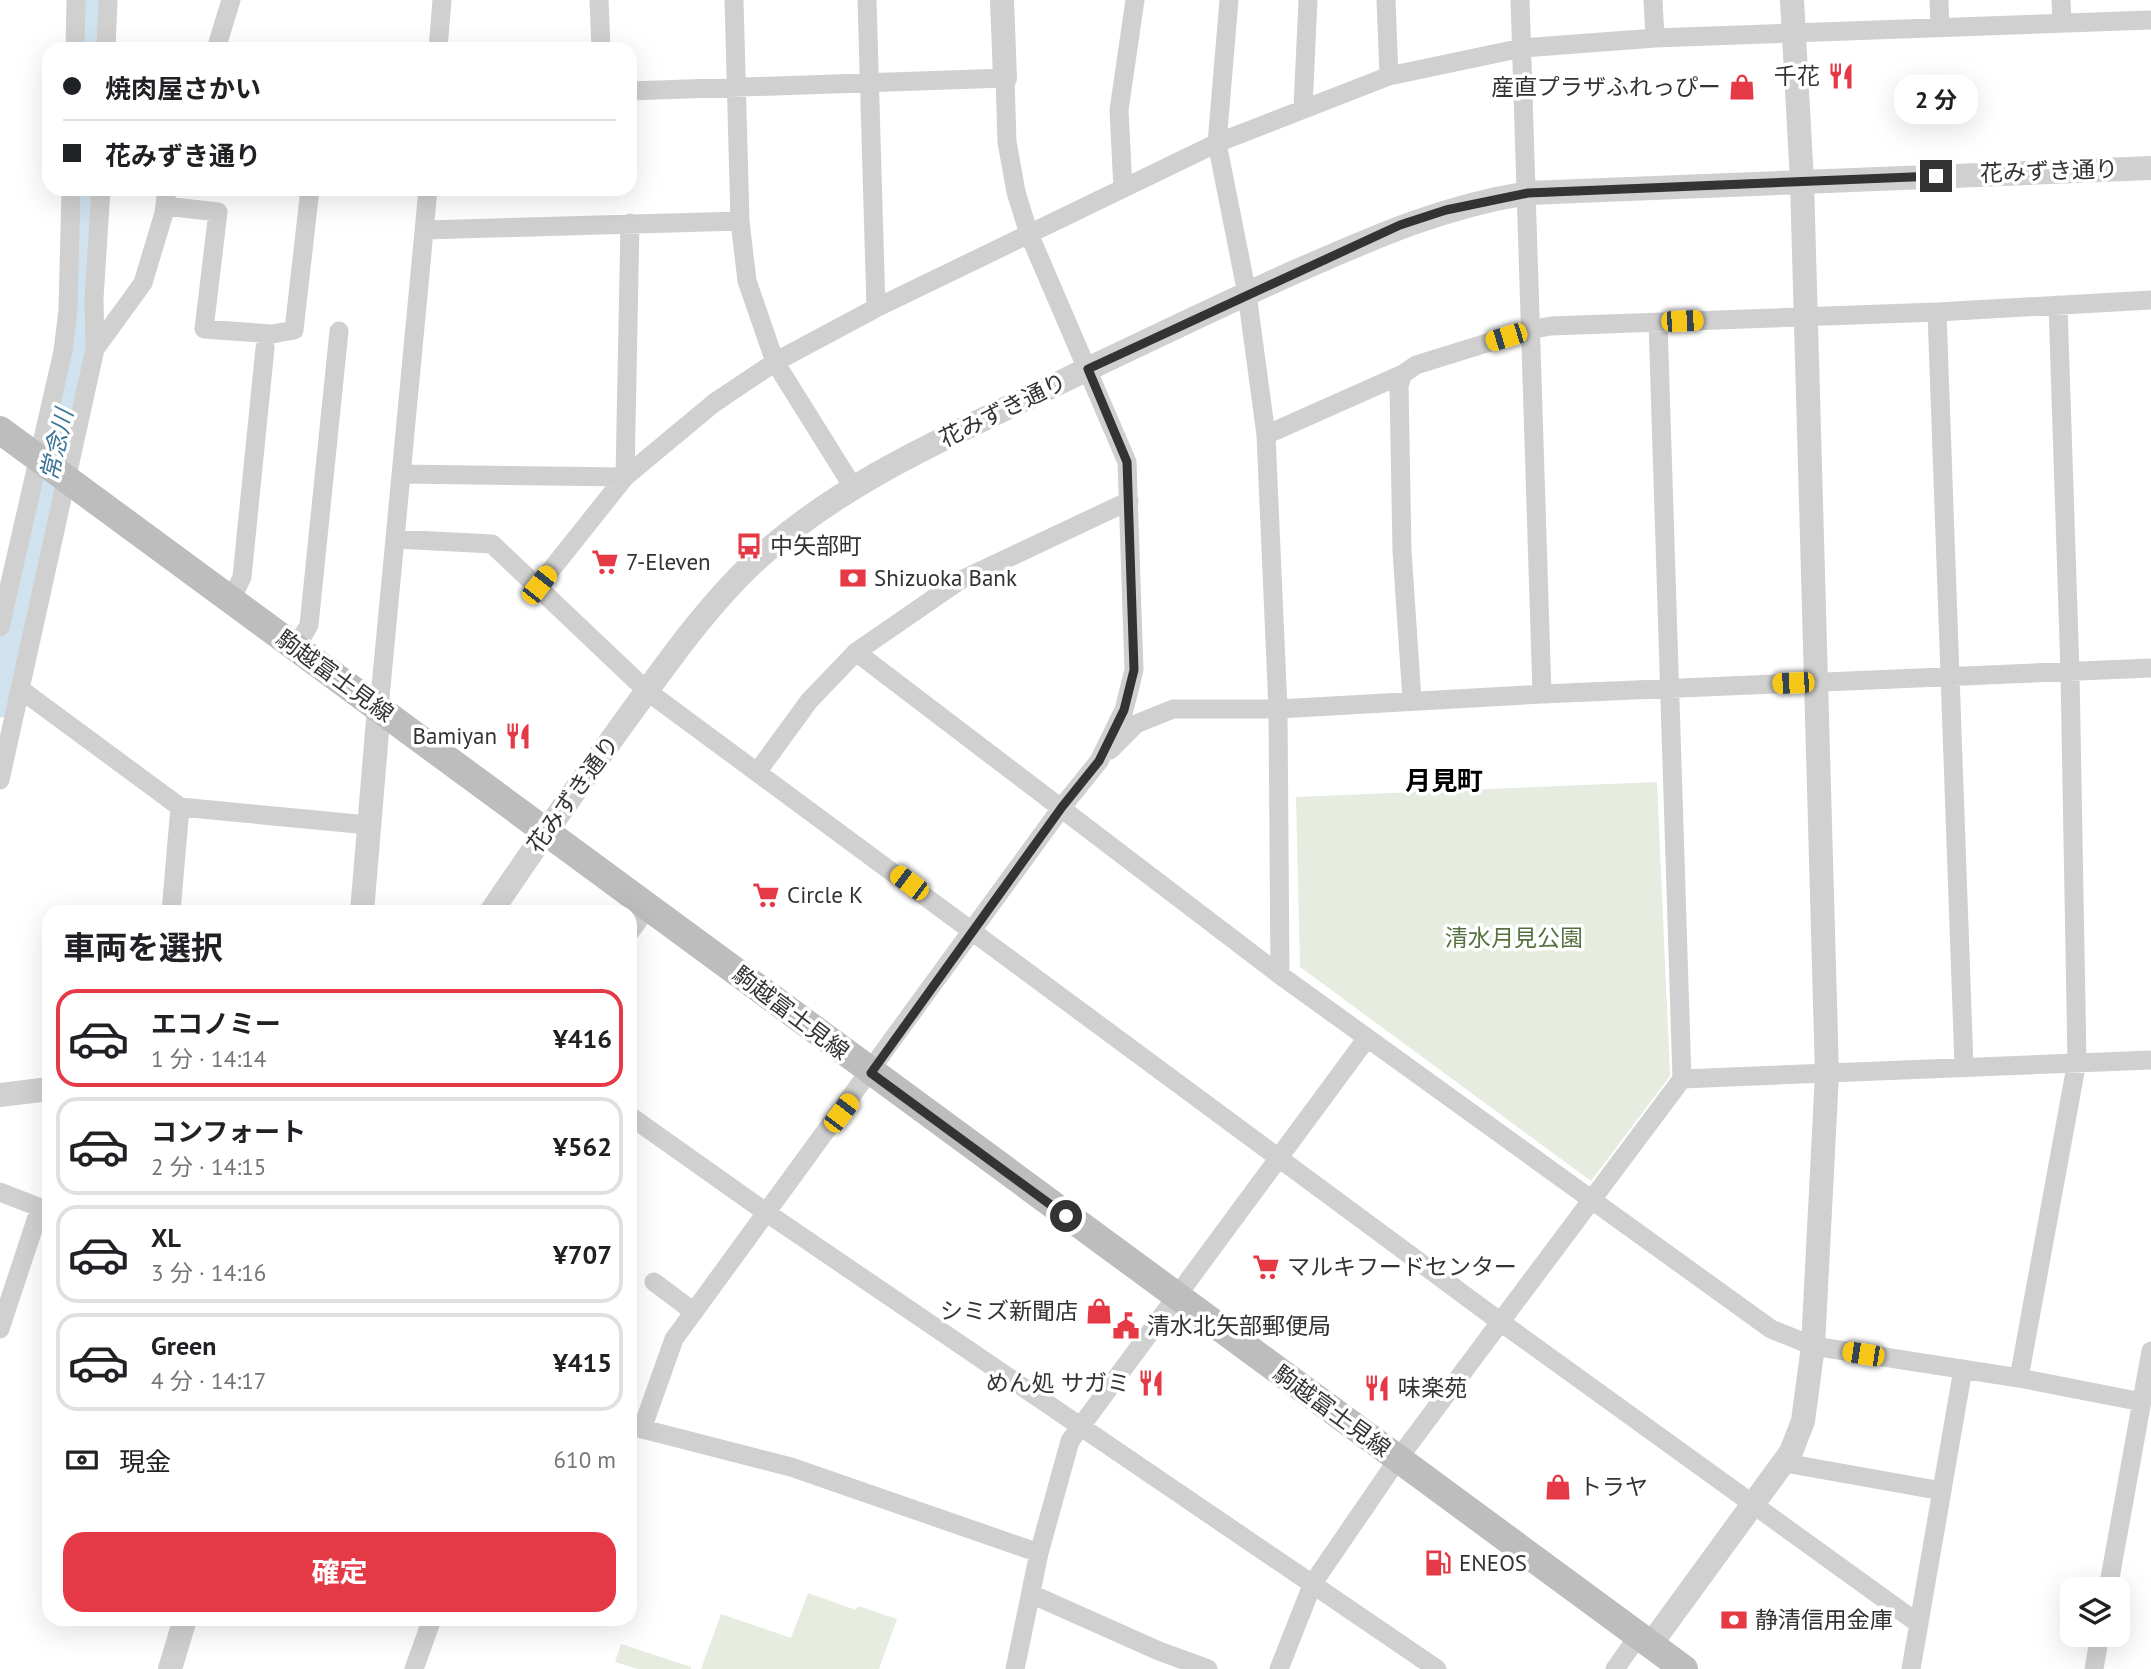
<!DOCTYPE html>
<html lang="ja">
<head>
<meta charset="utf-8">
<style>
  body { margin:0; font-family:"PT Sans","Noto Sans JP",sans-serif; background:#f6f6f6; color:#202124; height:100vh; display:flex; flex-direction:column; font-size:26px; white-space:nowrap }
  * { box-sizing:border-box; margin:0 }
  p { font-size:23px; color:#757577 }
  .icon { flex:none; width:38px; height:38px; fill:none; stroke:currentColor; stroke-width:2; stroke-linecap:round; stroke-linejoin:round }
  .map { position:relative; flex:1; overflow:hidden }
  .details { position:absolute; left:42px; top:905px; width:595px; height:721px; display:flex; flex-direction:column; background:#fff; border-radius:21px; box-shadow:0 7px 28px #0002 }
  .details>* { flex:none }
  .hud { position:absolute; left:42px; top:42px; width:595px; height:154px; border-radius:21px; box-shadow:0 7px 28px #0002; display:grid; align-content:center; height:154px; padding:0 21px; background:#fff }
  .buttons { position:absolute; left:2060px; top:1577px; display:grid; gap:14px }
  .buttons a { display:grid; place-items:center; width:70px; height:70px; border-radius:14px; background:#fff; box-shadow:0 7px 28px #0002; font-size:35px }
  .end { position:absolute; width:32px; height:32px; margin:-16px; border:9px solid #333; background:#fff; box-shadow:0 0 0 4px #fff }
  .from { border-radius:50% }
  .bubble { position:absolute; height:49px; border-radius:21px; background:#fff; box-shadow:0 7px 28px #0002; font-size:23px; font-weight:700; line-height:49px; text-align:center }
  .car { position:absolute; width:21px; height:42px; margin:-21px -10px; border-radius:9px; box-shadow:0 0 5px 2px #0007; background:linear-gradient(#f5c518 24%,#345 0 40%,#f5c518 0 76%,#345 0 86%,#f5c518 0) }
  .hud b { display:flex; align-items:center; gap:24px; height:66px; font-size:26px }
  .hud b+b { border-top:2px solid #e0e0e0 }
  .hud i { width:18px; height:18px; background:#202124 }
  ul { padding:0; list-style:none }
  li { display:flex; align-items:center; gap:21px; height:98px; margin:0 14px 10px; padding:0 7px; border:4px solid #e0e0e0; border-radius:21px }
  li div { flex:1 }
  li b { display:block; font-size:26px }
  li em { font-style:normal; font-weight:700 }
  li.active { border-color:#e63946 }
  li>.icon { width:63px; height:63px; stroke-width:1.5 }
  h2 { padding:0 21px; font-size:32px; line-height:84px }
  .pay { display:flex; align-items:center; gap:18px; height:77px; padding:0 21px; font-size:26px }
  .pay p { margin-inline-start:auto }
  .cta { display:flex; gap:14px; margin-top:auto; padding:14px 21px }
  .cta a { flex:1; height:80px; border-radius:21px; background:#e63946; color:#fff; font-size:28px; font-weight:700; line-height:80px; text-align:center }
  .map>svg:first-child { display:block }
  .green { fill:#e6ecdf }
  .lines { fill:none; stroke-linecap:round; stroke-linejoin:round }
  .river { stroke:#cfe2ee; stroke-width:37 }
  .minor { stroke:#d0d0d0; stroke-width:19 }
  .tertiary { stroke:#d0d0d0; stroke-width:24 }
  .secondary { stroke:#bdbdbd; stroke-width:28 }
  .route { stroke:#333; stroke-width:9 }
  .labels { text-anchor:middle; stroke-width:7; stroke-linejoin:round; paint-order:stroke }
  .poi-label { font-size:23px; fill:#333; stroke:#fff; text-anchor:start }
  .street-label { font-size:23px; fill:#333; stroke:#fff }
  .park-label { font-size:23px; fill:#56703f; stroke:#fff }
  .water-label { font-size:24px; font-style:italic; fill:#3f7597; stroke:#fff }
  .quarter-label { font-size:26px; font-weight:bold; fill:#000; stroke:#fff }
</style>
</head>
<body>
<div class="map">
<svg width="2151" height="1669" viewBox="0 0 2151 1669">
  <rect width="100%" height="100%" fill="#fff"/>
  <path class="green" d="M1657 782 1670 1076 1591 1181 1300 967 1296 797Z
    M808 1593 856 1610 858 1606 897 1619 879 1669H701L721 1614 791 1638Z
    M621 1644 691 1667V1669H638L615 1662Z"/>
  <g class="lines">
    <path class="river" d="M93 49 95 0
      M0 699 81 337 87 189"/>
    <path class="minor" d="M599 0 601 49
      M734 0 740 221 747 281 775 362 853 487
      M867 0 876 308
      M1229 0 1217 143 1247 294 1266 435 1278 709 1280 975
      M1386 0 1389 76
      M1520 0 1542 694
      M1653 0 1655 38
      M1939 0 1940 27
      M2061 0 2062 22
      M75 49 76 0
      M106 49 108 0
      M216 49 231 0
      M438 49 442 0
      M630 91 1005 78 1007 142 1016 192 1029 234 1127 462 1134 670 1124 710 1099 761 1062 807 674 1339 642 1429
      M1303 108 1308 0
      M1123 189 1119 110 1135 0
      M165 206 218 212 204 329 272 334 294 330 310 189
      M425 230 740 221
      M1937 312 1964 1066
      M1658 322 1682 1079
      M95 349 94 299 101 189
      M1266 435 1403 374
      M401 474 625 477 630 223
      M395 539 492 544 647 691 1502 1323 1919 1624
      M539 585 625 477 714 403 775 362 876 308 1217 143 1389 76 1522 48 1655 38 2151 20
      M231 600 242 577 265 348
      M0 627 63 351 68 310 71 189
      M296 647 309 625 339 331
      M856 652 1280 975 1771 1329 1813 1346 2019 1378 2142 1402
      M20 689 180 807 368 825
      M1412 700 1402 551 1399 385 1403 374 1416 365 1529 330 1551 326 1937 312 2151 300
      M379 708 428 189
      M1110 750 1136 724 1173 709H1278L1542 694 2151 668
      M758 771 809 701 856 652 959 581 1129 501
      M0 780 95 349 143 283 164 213 167 189
      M171 912 180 807
      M630 932 648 907
      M630 1116 767 1213 1437 1669
      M0 1192 49 1211
      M654 1282 694 1312
      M0 1329 40 1208
      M2019 1378 2077 1061 2070 672 2058 305
      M631 1426 791 1467 1039 1553
      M1785 1463 1942 1491
      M2108 1589 2151 1351
      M1031 1594 1159 1651 1208 1669
      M414 1669 432 1619
      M1015 1669 1039 1553 1070 1441 1367 1038
      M1279 1669 1313 1583 1398 1459 1682 1079 2151 1060
      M1615 1669 1639 1635
      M1911 1669 1963 1369
      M2094 1669 2100 1634"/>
    <path class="tertiary" d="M1002 0 1005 78
      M362 912 379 708
      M491 912C536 845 583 779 630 714 668 662 707 606 754 562 844 479 955 434 1063 381 1138 345 1213 309 1288 275 1370 239 1439 207 1528 193L2151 168
      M0 1095 49 1089
      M1651 1644 1791 1452 1803 1421 1813 1346 1827 1074 1802 181 1792 0
      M170 1669 185 1619"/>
    <path class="secondary" d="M0 430 1684 1669"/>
  </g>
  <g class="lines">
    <path class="route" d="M1066 1216 871 1073 1062 807 1099 761 1124 710 1134 670 1127 462 1088 369 1400 225 1446 210 1528 193 1936 176"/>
  </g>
  <defs>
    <g id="restaurant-bare" transform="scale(2.1)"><path d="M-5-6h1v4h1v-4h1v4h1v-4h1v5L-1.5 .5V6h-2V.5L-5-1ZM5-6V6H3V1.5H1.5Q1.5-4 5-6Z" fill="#e63946" stroke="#fff" stroke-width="2.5" paint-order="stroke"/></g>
    <g id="shop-bare" transform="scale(2.1)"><path d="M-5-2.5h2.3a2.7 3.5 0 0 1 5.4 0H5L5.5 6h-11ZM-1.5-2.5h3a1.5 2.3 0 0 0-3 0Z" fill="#e63946" stroke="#fff" stroke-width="2.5" paint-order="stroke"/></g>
    <g id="bus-bare" transform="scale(2.1)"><path d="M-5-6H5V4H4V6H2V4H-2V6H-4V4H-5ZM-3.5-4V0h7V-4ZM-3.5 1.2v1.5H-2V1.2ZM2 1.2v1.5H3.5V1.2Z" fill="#e63946" stroke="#fff" stroke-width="2.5" paint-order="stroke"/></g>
    <g id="supermarket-bare" transform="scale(2.1)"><path d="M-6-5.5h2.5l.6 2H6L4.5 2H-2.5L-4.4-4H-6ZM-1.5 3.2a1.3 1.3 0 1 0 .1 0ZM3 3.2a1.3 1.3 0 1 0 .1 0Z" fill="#e63946" stroke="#fff" stroke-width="2.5" paint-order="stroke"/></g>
    <g id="bank-bare" transform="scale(2.1)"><path d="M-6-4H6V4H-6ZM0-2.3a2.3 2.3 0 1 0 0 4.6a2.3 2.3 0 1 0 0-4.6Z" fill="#e63946" stroke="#fff" stroke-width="2.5" paint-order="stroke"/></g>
    <g id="civic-bare" transform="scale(2.1)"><path d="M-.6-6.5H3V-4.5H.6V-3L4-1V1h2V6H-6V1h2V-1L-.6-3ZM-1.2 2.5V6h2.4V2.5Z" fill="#e63946" stroke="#fff" stroke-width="2.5" paint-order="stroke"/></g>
    <g id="fuel-bare" transform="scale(2.1)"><path d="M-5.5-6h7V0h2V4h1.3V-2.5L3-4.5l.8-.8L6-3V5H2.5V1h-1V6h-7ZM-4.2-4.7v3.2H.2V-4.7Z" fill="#e63946" stroke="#fff" stroke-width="2.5" paint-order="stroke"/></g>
  </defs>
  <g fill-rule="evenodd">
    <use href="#restaurant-bare" x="1841" y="76"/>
    <use href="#shop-bare" x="1742" y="87"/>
    <use href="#bus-bare" x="749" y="546"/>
    <use href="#supermarket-bare" x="605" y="562"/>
    <use href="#bank-bare" x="853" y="578"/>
    <use href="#restaurant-bare" x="518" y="736"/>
    <use href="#supermarket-bare" x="766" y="895"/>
    <use href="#supermarket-bare" x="1266" y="1267"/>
    <use href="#shop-bare" x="1099" y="1311"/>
    <use href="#civic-bare" x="1126" y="1326"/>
    <use href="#restaurant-bare" x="1151" y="1383"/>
    <use href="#restaurant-bare" x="1377" y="1388"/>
    <use href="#shop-bare" x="1558" y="1487"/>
    <use href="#fuel-bare" x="1438" y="1563"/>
    <use href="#bank-bare" x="1734" y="1620"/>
  </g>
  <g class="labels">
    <g class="poi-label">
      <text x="1820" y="84" text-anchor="end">千花</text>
      <text x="1721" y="95" text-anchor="end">産直プラザふれっぴー</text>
      <text x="770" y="554">中矢部町</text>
      <text x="626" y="570">7-Eleven</text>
      <text x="874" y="586">Shizuoka Bank</text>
      <text x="497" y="744" text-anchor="end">Bamiyan</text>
      <text x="787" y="903">Circle K</text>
      <text x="1287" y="1275">マルキフードセンター</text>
      <text x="1078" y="1319" text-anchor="end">シミズ新聞店</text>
      <text x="1147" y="1334">清水北矢部郵便局</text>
      <text x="1130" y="1391" text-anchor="end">めん処 サガミ</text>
      <text x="1398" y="1396">味楽苑</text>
      <text x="1579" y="1495">トラヤ</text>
      <text x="1459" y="1571">ENEOS</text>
      <text x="1755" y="1628">静清信用金庫</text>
    </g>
    <g class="street-label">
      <text transform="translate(2049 171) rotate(-2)" y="8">花みずき通り</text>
      <text transform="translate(1003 410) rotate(-26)" y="8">花みずき通り</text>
      <text transform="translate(335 676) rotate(36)" y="8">駒越富士見線</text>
      <text transform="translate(573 794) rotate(-54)" y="8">花みずき通り</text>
      <text transform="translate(791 1013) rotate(37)" y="8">駒越富士見線</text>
      <text transform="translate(1332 1411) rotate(36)" y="8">駒越富士見線</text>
    </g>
    <g class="park-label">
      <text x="1514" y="946">清水月見公園</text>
    </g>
    <g class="water-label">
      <text transform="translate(57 445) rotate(-77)" y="8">常念川</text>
    </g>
    <g class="quarter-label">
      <text x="1444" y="790">月見町</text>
    </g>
  </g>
</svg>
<div class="buttons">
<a><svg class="icon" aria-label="layers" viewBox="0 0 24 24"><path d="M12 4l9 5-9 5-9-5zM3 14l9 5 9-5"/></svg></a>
</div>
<i class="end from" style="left:1066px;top:1216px"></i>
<i class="end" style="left:1936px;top:176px"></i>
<div class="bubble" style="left:1894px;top:75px;width:84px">2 分</div>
<i class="car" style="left:1682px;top:321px;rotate:88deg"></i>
<i class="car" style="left:1506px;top:337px;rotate:253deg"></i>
<i class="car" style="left:539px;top:585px;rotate:38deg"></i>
<i class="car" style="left:1793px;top:683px;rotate:268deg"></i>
<i class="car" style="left:909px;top:883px;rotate:307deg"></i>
<i class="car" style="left:841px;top:1113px;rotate:37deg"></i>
<i class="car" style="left:1863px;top:1354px;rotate:279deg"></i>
<div class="hud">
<b><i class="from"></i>焼肉屋さかい</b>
<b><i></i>花みずき通り</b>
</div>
<section class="details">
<h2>車両を選択</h2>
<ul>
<li class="active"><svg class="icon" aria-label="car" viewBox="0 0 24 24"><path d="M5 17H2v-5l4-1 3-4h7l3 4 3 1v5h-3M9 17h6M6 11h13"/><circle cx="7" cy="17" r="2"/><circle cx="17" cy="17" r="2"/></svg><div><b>エコノミー</b><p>1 分 · 14:14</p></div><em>¥416</em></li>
<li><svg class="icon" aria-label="car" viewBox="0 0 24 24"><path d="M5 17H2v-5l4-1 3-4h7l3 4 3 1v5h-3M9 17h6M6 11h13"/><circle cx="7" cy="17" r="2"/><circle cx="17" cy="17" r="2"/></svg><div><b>コンフォート</b><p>2 分 · 14:15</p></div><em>¥562</em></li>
<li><svg class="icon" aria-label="car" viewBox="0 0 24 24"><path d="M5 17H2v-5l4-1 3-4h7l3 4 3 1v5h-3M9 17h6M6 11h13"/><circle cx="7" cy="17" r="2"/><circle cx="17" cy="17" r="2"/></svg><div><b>XL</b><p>3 分 · 14:16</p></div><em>¥707</em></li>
<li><svg class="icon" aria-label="car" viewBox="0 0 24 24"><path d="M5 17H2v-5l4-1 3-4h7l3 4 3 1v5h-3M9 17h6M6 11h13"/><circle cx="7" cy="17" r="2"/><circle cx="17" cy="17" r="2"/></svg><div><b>Green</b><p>4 分 · 14:17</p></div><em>¥415</em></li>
</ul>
<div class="pay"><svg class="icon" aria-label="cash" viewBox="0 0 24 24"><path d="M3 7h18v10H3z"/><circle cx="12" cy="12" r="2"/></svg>現金<p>610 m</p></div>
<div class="cta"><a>確定</a></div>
</section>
</div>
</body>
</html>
